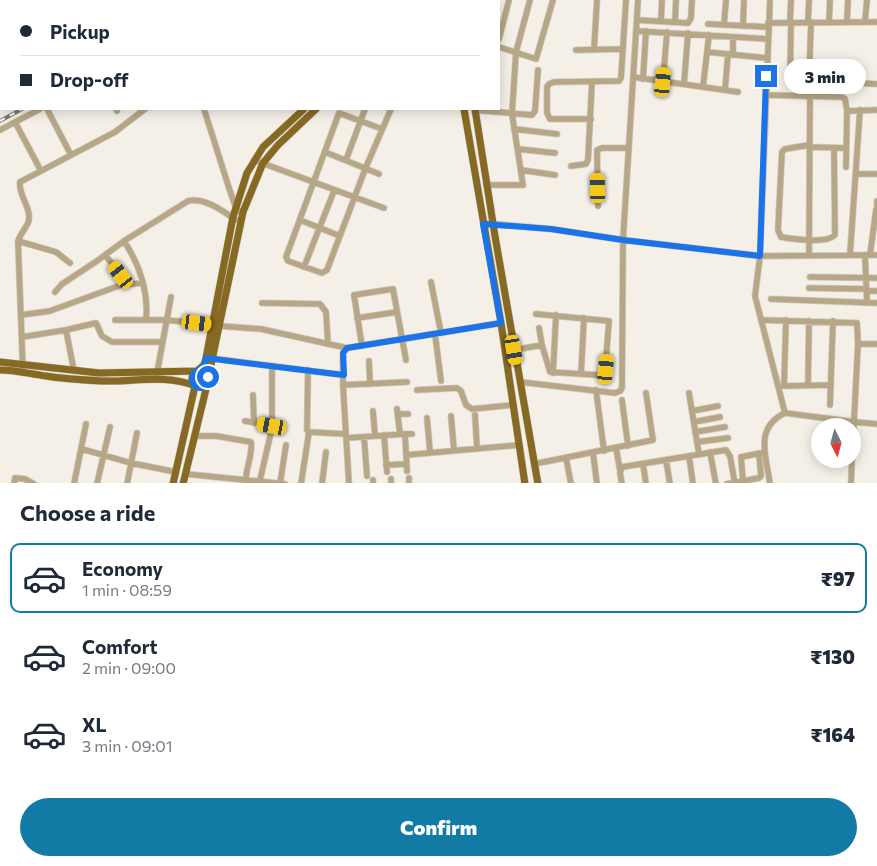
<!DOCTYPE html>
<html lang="en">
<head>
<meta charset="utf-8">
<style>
  body { margin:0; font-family:Commissioner,sans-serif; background:#f2f2f3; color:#1f2937; height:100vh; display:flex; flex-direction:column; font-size:19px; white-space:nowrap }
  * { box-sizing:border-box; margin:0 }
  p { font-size:16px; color:#747a83 }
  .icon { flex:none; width:28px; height:28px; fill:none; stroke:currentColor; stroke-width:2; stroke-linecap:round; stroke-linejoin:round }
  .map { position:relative; height:483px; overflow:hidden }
  .side { display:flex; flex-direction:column; background:#fff; flex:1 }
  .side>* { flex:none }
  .guide { position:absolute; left:0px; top:0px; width:500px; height:110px; box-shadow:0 2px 12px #0003; display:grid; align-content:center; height:110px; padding:0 20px; background:#fff }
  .needle { width:32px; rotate:174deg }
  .tools { position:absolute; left:811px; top:418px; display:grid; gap:10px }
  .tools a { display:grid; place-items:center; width:50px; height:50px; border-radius:50%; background:#fff; box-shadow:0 2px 12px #0003; font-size:25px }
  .end { position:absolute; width:22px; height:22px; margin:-11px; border:6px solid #1a73e8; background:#fff; box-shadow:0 0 0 2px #fff }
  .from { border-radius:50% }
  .bubble { position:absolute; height:35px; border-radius:18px; background:#fff; box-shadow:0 2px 12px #0003; font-size:16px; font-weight:800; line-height:35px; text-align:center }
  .car { position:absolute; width:15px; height:30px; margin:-15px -8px; border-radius:6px; box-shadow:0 0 4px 1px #0007; background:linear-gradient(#f5c518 24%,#345 0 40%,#f5c518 0 76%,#345 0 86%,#f5c518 0) }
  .guide b { display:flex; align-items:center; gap:18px; height:48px; font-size:19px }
  .guide b+b { border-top:1px solid #e0e1e3 }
  .guide i { width:12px; height:12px; background:#1f2937 }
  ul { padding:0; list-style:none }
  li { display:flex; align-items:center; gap:15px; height:70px; margin:0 10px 8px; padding:0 10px; border:2px solid transparent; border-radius:10px }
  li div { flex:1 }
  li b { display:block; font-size:19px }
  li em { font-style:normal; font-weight:800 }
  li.current { border-color:#117ba5 }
  li>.icon { width:45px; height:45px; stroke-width:1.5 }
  h2 { padding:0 20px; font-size:22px; line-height:60px }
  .button { display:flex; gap:10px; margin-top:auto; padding:10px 20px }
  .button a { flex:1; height:58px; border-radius:30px; background:#117ba5; color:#fff; font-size:20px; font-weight:800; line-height:58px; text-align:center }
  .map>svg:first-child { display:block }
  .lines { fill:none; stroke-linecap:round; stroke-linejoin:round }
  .minor-casing { stroke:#cecbc4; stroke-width:7 }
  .major-casing { stroke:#cecbc4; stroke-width:8 }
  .minor { stroke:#b7a786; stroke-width:5.5 }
  .major { stroke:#866923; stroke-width:7 }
  .rail-casing { stroke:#7a7873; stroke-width:4 }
  .rail { stroke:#fffefc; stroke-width:2; stroke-dasharray:5.5; stroke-linecap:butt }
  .route { stroke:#1a73e8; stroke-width:6 }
</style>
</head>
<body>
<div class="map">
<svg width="877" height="484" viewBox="0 0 877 484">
  <rect width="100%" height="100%" fill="#f4f0e8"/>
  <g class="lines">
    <g class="minor-casing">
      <path id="minor" d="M184 0V1
        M770 0 760 256 755 296 785 413 855 422 877 424
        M341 1 342 0
        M367 1 368 0
        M452 1 453 0
        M637 20 688 23 691 18 692 0
        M661 21 662 0
        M847 21 848 0
        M865 21 867 0
        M675 22 676 0
        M790 22 791 0
        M808 22 809 0
        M829 22 830 0
        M768 23 877 22
        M708 24 768 27
        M724 25 726 0
        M743 26 744 0
        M636 31 767 39
        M499 39 509 0
        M499 47 536 59 553 0
        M576 50 623 49
        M594 50 597 0
        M707 52 767 58
        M733 55V37
        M633 77 738 92
        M643 79 646 31
        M663 81 667 32
        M790 82 791 22
        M809 83 811 22
        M856 83 877 84
        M684 84 688 33
        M703 87 709 35
        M725 90 728 54
        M766 95 842 97 845 99 847 111 846 167
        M47 109 71 155
        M116 109 117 111
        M204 109 229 188 236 208 242 213
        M475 110 532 115 535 111 538 70
        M847 111 877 110
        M591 119H550L547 113V87L549 84 554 82 619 81 621 78 626 0
        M15 122 41 171
        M382 129 339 113 286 257 288 261 322 273 327 270 366 167 391 109
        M514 129 557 134
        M0 130 40 109
        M809 145 785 149 782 152 778 230 781 237C793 239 827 244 835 235L834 148
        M809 147 846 148
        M518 149 555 153
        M325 152 379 174
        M254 160 384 208
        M346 160 365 109
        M571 166 586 164 588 160 592 82
        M521 170 555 175
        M856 174H877
        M486 185H523L512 114 516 52 530 0
        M877 201V210
        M598 206 597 150 602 148H629
        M300 220 340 236
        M483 223 551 229 623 240 760 256 877 255
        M18 241 56 252 70 263
        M124 241C139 264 149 291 146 320
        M105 255 121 275 125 284
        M809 255 810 97
        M850 255 860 110
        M865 255 867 303
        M870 255 876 210
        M304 267 334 191
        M810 277 877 278
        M431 282 441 333
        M809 288 866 289
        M866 291H877
        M55 292 62 284 97 261 124 241 188 201C204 197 223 211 236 220
        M771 299 877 303
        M262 303 320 304 326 312 328 344
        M536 314 609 321 605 372 597 375 550 372 542 345 539 328
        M21 315 50 311 121 285 143 283
        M357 318 397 312
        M115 320H167L212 325
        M761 320 857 323 858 344 852 459
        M220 326 261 329 347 348
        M66 330 74 371
        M435 334 441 381
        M22 337 66 330 96 323 102 336 112 342H162
        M858 344H877
        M362 346 354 295 393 289 406 360
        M514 350 542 345
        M209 358 343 375
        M369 361 370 384
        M308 370 307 430 309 432 346 434
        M23 372 18 241C20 235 25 229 28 223 33 209 18 196 20 182L115 132 145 109
        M157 373 171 297
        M553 373 556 315
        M581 374 584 318
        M520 382 615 393 620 391 622 388 623 240 638 0
        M343 385 407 382
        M808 385 809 321
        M783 386 831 385
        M784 386 786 320
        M417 390 457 388 461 391 466 405 472 409 512 405
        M596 390 604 451
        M689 393 699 454
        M253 395 254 423
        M622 400 628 446
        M830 405 833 321
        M397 409 400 434
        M373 411 375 436
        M692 411 718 406
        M398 414H408
        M475 415 477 448
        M451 416 454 450
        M427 418 430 452
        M245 421 272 426
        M694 422 720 417
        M695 432 725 427
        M405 434H412
        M384 435 387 472
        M195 436H216L251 442C253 455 246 467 246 479
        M364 437 367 476
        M346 438 405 434 407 471
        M697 442 728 438
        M616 448 620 470
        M82 449 131 463 176 472
        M710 452 716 484
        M593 453 597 484
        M406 455 518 445
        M689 456 693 484
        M566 458 571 484
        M666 460 670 484
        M534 464 653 440 646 393
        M643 464 646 484
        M386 465 406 464
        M186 474 285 484
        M409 478V484
        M391 479V484
        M260 480 272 428V366
        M373 480V484
        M743 481 741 457 761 453
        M14 484 15 478 25 479 34 484
        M74 484 86 424
        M97 484 110 427
        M127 484 137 433
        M280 484 286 445
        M301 484 309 432
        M322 484 326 452
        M349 484 343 385V353L347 348 501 323
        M622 484 620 473 622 467 726 450 730 456 735 484
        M727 484 759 478 761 476 759 454
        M770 484C766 455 754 428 785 413
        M851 484 852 459"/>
    </g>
    <g class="major-casing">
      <path id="major" d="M427 1 428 0
        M444 1V0
        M464 109 501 323 525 484
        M475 109 495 236 538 484
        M0 362 99 373 197 371 204 365 206 358 233 217 247 173 263 147 304 109
        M0 370C16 370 30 374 46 376 64 379 84 380 103 381 133 382 167 374 195 386L173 484
        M192 379a8 8 0 1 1 16 0a8 8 0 1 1-16 0Z
        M208 379 243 212 263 163 278 145 316 109
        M183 484 207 385"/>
    </g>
    <use href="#minor" class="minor"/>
    <use href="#major" class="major"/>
    <g class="rail-casing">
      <path id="rail" d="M223 1 226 0
        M0 121 22 109"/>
    </g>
    <use href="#rail" class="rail"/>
  </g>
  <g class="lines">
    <path class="route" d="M208 377V382L202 388 196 387 192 382 193 374 204 366 206 358 344 375 343 353 347 348 501 323 483 224 551 229 623 240 760 256 766 76"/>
  </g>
</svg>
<div class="tools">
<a><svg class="needle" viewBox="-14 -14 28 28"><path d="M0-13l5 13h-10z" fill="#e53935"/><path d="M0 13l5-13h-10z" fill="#747a83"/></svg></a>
</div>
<i class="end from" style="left:208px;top:377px"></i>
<i class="end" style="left:766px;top:76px"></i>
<div class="bubble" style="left:784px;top:59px;width:82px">3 min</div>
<i class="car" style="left:663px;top:82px;rotate:5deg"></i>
<i class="car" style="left:598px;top:188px;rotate:359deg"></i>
<i class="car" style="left:121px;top:275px;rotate:323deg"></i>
<i class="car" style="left:197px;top:323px;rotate:97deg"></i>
<i class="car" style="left:514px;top:350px;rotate:170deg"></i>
<i class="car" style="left:606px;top:369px;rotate:5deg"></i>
<i class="car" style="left:272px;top:426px;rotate:280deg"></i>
<div class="guide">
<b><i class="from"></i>Pickup</b>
<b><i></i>Drop-off</b>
</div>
</div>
<section class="side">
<h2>Choose a ride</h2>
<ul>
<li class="current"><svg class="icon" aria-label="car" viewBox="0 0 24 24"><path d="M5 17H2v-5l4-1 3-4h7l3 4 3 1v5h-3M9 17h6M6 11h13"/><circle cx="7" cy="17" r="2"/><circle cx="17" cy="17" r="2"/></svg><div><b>Economy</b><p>1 min · 08:59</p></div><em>₹97</em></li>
<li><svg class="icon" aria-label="car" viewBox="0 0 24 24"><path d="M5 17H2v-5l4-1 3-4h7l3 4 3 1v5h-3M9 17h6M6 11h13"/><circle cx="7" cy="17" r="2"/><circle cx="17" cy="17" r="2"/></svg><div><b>Comfort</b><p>2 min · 09:00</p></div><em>₹130</em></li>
<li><svg class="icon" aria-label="car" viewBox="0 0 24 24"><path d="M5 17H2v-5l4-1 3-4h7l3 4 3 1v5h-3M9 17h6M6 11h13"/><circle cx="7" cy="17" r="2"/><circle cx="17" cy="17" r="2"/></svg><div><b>XL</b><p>3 min · 09:01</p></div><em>₹164</em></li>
</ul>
<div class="button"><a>Confirm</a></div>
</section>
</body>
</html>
